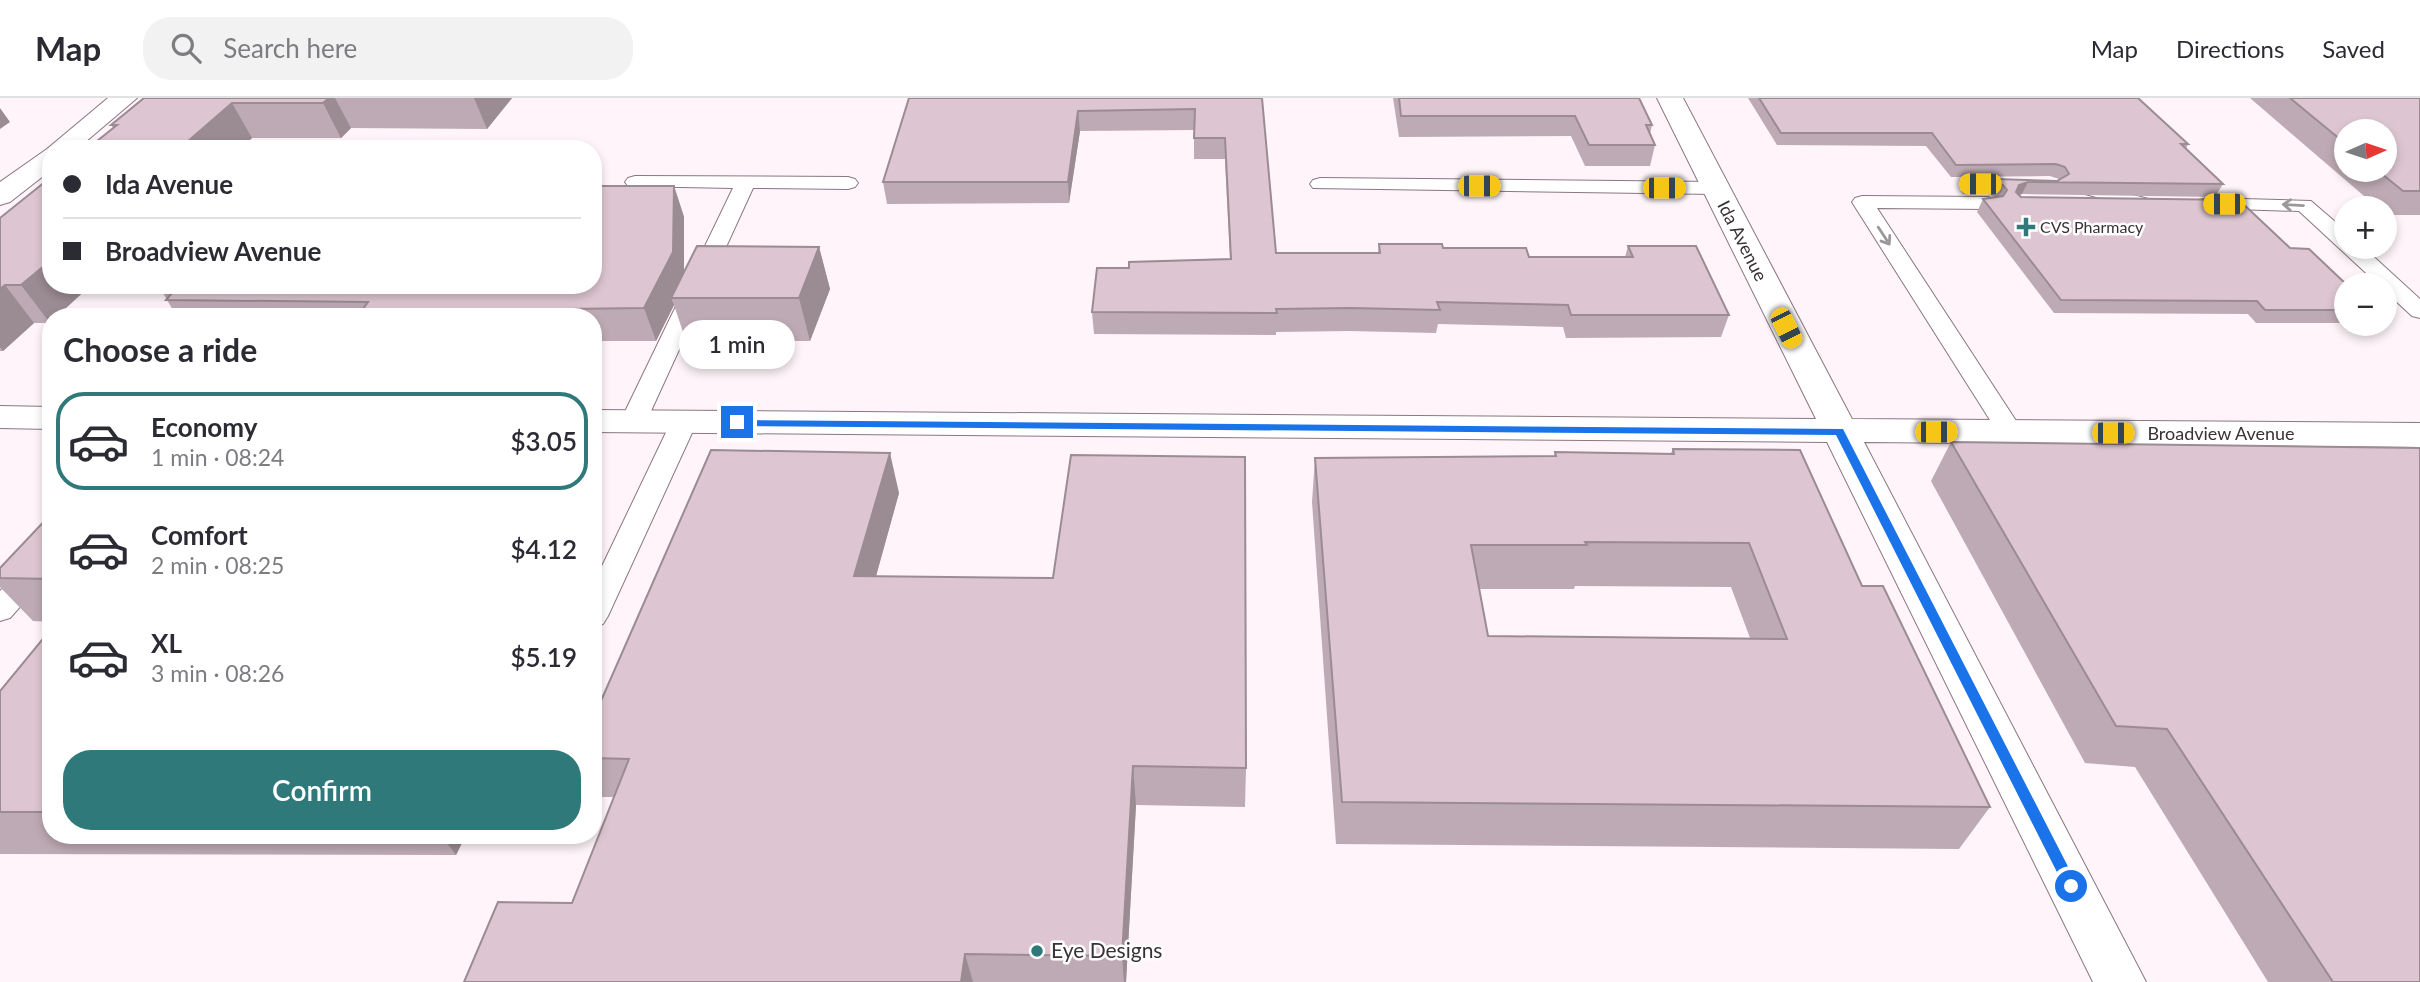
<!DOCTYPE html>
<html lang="en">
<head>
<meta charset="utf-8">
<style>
  body { margin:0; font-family:Lato,sans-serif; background:#f2f2f3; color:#2b2b33; height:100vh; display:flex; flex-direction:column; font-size:26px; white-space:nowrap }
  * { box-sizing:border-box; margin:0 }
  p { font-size:23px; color:#7c7c81 }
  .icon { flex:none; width:38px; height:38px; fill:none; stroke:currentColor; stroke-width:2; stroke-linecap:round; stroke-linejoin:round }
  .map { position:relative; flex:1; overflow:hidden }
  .panel { position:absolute; left:42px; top:210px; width:560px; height:536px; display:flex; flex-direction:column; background:#fff; border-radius:28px; box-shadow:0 4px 10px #0003 }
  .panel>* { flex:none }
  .hud { position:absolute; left:42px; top:42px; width:560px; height:154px; border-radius:28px; box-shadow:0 4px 10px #0003; display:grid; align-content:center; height:154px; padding:0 21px; background:#fff }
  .needle { width:46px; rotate:87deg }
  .tools { position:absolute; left:2334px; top:21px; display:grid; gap:14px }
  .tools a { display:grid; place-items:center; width:63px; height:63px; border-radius:50%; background:#fff; box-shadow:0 4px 10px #0003; font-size:35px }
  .end { position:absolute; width:32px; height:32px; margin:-16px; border:9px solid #1a73e8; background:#fff; box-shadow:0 0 0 4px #fff }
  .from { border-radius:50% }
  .bubble { position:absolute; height:49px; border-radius:24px; background:#fff; box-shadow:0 4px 10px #0003; font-size:23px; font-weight:600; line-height:49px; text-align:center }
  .car { position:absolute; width:21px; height:42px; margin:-21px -10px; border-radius:9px; box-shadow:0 0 5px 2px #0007; background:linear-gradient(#f5c518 24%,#345 0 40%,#f5c518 0 76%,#345 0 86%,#f5c518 0) }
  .hud b { display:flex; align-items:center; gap:24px; height:66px; font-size:26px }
  .hud b+b { border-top:2px solid #e1e1e2 }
  .hud i { width:18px; height:18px; background:#2b2b33 }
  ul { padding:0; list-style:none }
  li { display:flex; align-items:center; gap:21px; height:98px; margin:0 14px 10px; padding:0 7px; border:4px solid transparent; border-radius:28px }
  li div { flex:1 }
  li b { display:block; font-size:26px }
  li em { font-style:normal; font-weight:600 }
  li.active { border-color:#30797a }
  li>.icon { width:63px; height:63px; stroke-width:1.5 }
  h2 { padding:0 21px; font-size:32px; line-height:84px }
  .cta { display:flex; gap:14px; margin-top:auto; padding:14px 21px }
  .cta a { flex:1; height:80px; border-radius:28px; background:#30797a; color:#fff; font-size:28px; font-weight:600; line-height:80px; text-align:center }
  header { display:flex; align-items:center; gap:42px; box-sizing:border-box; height:98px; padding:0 35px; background:#fff; border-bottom:2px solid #e1e1e2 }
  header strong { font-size:33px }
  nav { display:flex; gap:38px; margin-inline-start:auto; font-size:24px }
  .search { width:490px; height:63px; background:#f2f2f3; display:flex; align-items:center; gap:18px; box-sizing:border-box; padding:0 24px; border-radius:28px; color:#7c7c81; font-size:26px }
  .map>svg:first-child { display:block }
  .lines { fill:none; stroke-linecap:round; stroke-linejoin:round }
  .lane-casing { stroke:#8b7681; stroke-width:2 }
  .street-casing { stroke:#8b7681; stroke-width:2 }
  .secondary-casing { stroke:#8b7681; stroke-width:2 }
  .lane { fill:#fff; fill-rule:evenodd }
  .street { fill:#fff; fill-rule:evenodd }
  .secondary { fill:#fff; fill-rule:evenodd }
  .wall { fill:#beaab4; fill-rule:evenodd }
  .shaded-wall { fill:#9b8b92 }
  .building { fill:#ddc6d1; stroke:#9b8b92; stroke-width:2; fill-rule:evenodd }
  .oneway { stroke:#9c989a }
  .route { fill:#1a73e8 }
  .poi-dot { fill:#30797a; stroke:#fff; stroke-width:2.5 }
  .labels { text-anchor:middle; stroke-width:5; stroke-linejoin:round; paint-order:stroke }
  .far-poi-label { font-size:16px; fill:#3a3136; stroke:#fff; text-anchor:start }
  .street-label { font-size:18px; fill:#3a3136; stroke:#fff }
  .near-poi-label { font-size:21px; fill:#3a3136; stroke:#fff; text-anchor:start }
</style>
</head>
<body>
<header>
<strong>Map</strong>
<div class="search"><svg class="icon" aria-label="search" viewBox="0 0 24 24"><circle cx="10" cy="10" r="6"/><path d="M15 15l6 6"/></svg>Search here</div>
<nav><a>Map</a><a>Directions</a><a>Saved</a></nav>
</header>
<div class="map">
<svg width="2420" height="884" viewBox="0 0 2420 884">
  <rect width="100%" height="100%" fill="#fef4f9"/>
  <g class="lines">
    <g class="lane-casing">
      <path id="lane" d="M635 78 848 79 855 81 858 85 855 89 848 91 753 90 646 324 642 330 633 332 624 330 620 324 733 90 628 88 625 84 628 80Z
        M1320 80 1715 84 1722 86 1725 90 1722 94 1715 96 1313 90 1310 86 1313 82Z
        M2077 82 2152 102 2155 106 2152 110 2145 112 2070 92 2067 88 2070 84Z
        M1862 98 1988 99 1995 101 1998 105 1995 109 1988 111 1877 110 2024 335 2020 341 2011 343 2002 341 1852 104 1855 100Z
        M2207 100 2311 103 2347 134V149H2363L2420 201V220L2412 218 2385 193V187H2379L2299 113 2200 110 2197 106 2200 102Z
        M684 316 693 318 697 324 608 518 603 526 593 529V487L671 324 675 318Z
        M51 445V474L10 520 0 523V493L41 448Z"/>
    </g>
    <g class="street-casing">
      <path id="street" d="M1657 0H1683L1852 321 2420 325V349L1864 344 2146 884H2093L1827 344 593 334V312L1816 321Z
        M0 308 51 309V331L0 330Z"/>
    </g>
    <g class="secondary-casing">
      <path id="secondary" d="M108 0H137L77 51H51V72L10 104 0 107V84L47 51Z"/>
    </g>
    <use href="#lane" class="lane"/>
    <use href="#street" class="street"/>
    <use href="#secondary" class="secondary"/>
  </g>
  <path class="wall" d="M144 0H512L487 31 351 30 341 40H252L240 51H87L113 30 111 27Z
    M909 0H1262L1276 155H1378L1379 146 1443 150 1529 159H1625L1628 148 1729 217 1721 239 1566 240 1563 229 1438 226 1436 235 1349 233 1276 234V237L1094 236 1092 214 1129 170 1230 161 1225 61H1194V32L1080 33 1069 105 887 106 883 84Z
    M1393 0H1639L1652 27 1650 36 1655 47 1650 68H1585L1571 38 1399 39Z
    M1748 0H2138L2188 46 2186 51 2223 86 2215 99 2022 96 2019 97 2021 99 2290 150 2347 187V225H2256L2248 216 2054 215 1977 114 1983 101 1996 99 1988 96H1963L1961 93 1967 80 2057 83 2059 81 2050 78 1951 79 1926 48 1777 47Z
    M2250 0H2420V117H2386L2385 110H2378ZM2347 33 2385 72H2347Z
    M674 88 684 119V174L819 149 830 191 810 243H686L674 207 656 243H593V219H177L163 195 593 187Z
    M0 120 51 187H91L50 225H34L3 253H0Z
    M1951 344 2420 884H2268L2135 669 2085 665 1931 383Z
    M1673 351 1862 488 1990 709 1959 751 1336 746 1312 404 1315 360 1554 358 1555 354 1671 355ZM1575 488 1731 489 1750 540 1488 538 1479 491H1574Z
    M899 395 876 478 1246 670 1245 709 1136 707 1126 884H464L572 805 614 699H599L593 689V621Z
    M51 416V524L33 523 0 489V470Z
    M51 531V737H466L456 757 0 756V593Z"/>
  <path class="shaded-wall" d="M329 0H335L351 30 341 40 323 5Z
    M474 0H512L487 31Z
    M232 5 252 40 240 51H179Z
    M0 10 10 24 0 31Z
    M1078 13 1080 33 1069 105 1068 84Z
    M2028 84 2022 96 2013 99 2019 87Z
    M674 88 684 119V186L671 200 674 207 656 243 644 210Z
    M819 149 830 191 810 243 799 200Z
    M51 162V187H91L56 219H51V224L50 225 21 187Z
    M5 187 34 225 3 253 0 249V191Z
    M498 212 502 219H494Z
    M890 355 899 395 865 518 854 478Z
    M1133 668 1136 707 1126 884H1124L1122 858Z
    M441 737H466L456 757Z
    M965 856 973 884H961Z"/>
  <path class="building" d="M144 0H329L323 5H232L179 51H87L117 27H111Z
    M909 0H1262L1276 155H1380L1379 146H1442L1443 150H1526L1529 159H1633L1628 148H1696L1729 217H1571L1568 207 1437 204 1440 212 1351 210 1276 211 1277 215 1092 214 1097 170H1129V164L1231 161 1225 40H1194L1195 11 1078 13 1068 84H883Z
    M1399 0H1639L1652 27H1646L1655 47H1589L1575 18H1401Z
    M1759 0H2138L2188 46H2181L2223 86 2028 84 2019 87 2016 94 2021 99 2239 102 2290 150 2309 151 2347 187V212H2265L2257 203 2061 202 1983 101 2003 98 2007 92 2003 87 1994 84H1969L1967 80 2057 83 2069 76 2065 69 2056 66 1956 67 1932 35H1781Z
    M2290 0H2420V93H2403L2377 72H2385V33H2347V47Z
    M51 79V162L21 187H5L0 191V120Z
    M601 88H674L673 154 644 210 498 212 494 219H357L368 204 166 202 172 195H163L171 187H593V99Z
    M697 148 819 149 799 200H671Z
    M1951 344 2420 350V884H2333L2167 631 2116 628Z
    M1673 351 1800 352 1862 488H1883L1990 709 1342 704 1315 360 1556 358 1555 354 1674 356ZM1585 444 1749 445 1787 541 1488 538 1471 447H1587Z
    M711 352 890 355 854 478 1053 480 1071 357 1245 359 1246 670 1133 668 1122 858 965 856 961 884H464L498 804 572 805 629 661 593 660V621Z
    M51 416V481L0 480V470Z
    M51 531V714H0V593Z"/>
  <defs><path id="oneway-shaft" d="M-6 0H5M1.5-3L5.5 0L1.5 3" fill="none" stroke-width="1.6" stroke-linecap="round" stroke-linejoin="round" transform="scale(1.75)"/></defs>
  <g class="oneway">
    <use href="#oneway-shaft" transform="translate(2293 107) rotate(-177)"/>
    <use href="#oneway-shaft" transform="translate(1884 138) rotate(57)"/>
  </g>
  <path class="route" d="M733 322 1843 331 2078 788 2076 792H2066L1836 337 737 328 732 324Z"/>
  <g class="poi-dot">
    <path d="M2022.5 118.5h7v7h7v7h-7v7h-7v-7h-7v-7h7z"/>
    <circle cx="1037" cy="853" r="7"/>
  </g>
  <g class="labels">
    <g class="far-poi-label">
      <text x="2040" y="135">CVS Pharmacy</text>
    </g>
    <g class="street-label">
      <text transform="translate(1742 143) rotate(63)" y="6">Ida Avenue</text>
      <text x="2221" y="342">Broadview Avenue</text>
    </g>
    <g class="near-poi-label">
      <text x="1051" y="860">Eye Designs</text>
    </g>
  </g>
</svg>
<div class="tools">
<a><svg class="needle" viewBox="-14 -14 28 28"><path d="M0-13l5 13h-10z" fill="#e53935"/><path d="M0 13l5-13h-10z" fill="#7c7c81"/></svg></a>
<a>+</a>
<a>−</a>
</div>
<i class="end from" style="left:2071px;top:788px"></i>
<i class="end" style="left:737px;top:324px"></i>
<div class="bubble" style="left:679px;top:222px;width:116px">1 min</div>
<i class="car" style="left:1980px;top:86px;rotate:270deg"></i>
<i class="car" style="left:1479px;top:88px;rotate:90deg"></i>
<i class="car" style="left:1664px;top:90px;rotate:90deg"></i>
<i class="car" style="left:2224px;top:106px;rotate:270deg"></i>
<i class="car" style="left:1786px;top:230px;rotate:153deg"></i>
<i class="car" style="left:1936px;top:334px;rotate:90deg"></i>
<i class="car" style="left:2113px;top:335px;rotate:90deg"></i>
<div class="hud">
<b><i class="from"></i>Ida Avenue</b>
<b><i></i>Broadview Avenue</b>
</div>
<section class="panel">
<h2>Choose a ride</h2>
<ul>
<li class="active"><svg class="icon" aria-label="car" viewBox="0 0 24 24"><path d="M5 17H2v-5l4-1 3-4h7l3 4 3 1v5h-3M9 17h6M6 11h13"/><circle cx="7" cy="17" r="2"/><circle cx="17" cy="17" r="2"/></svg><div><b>Economy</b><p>1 min · 08:24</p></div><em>$3.05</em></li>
<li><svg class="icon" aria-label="car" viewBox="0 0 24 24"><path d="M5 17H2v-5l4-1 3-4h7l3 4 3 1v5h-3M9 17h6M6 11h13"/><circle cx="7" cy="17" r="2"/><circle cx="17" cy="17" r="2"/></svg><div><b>Comfort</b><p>2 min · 08:25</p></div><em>$4.12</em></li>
<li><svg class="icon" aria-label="car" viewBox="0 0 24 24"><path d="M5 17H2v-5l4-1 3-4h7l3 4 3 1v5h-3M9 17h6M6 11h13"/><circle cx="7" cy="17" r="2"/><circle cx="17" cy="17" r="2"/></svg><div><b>XL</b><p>3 min · 08:26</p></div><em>$5.19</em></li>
</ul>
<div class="cta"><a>Confirm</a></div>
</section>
</div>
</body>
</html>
